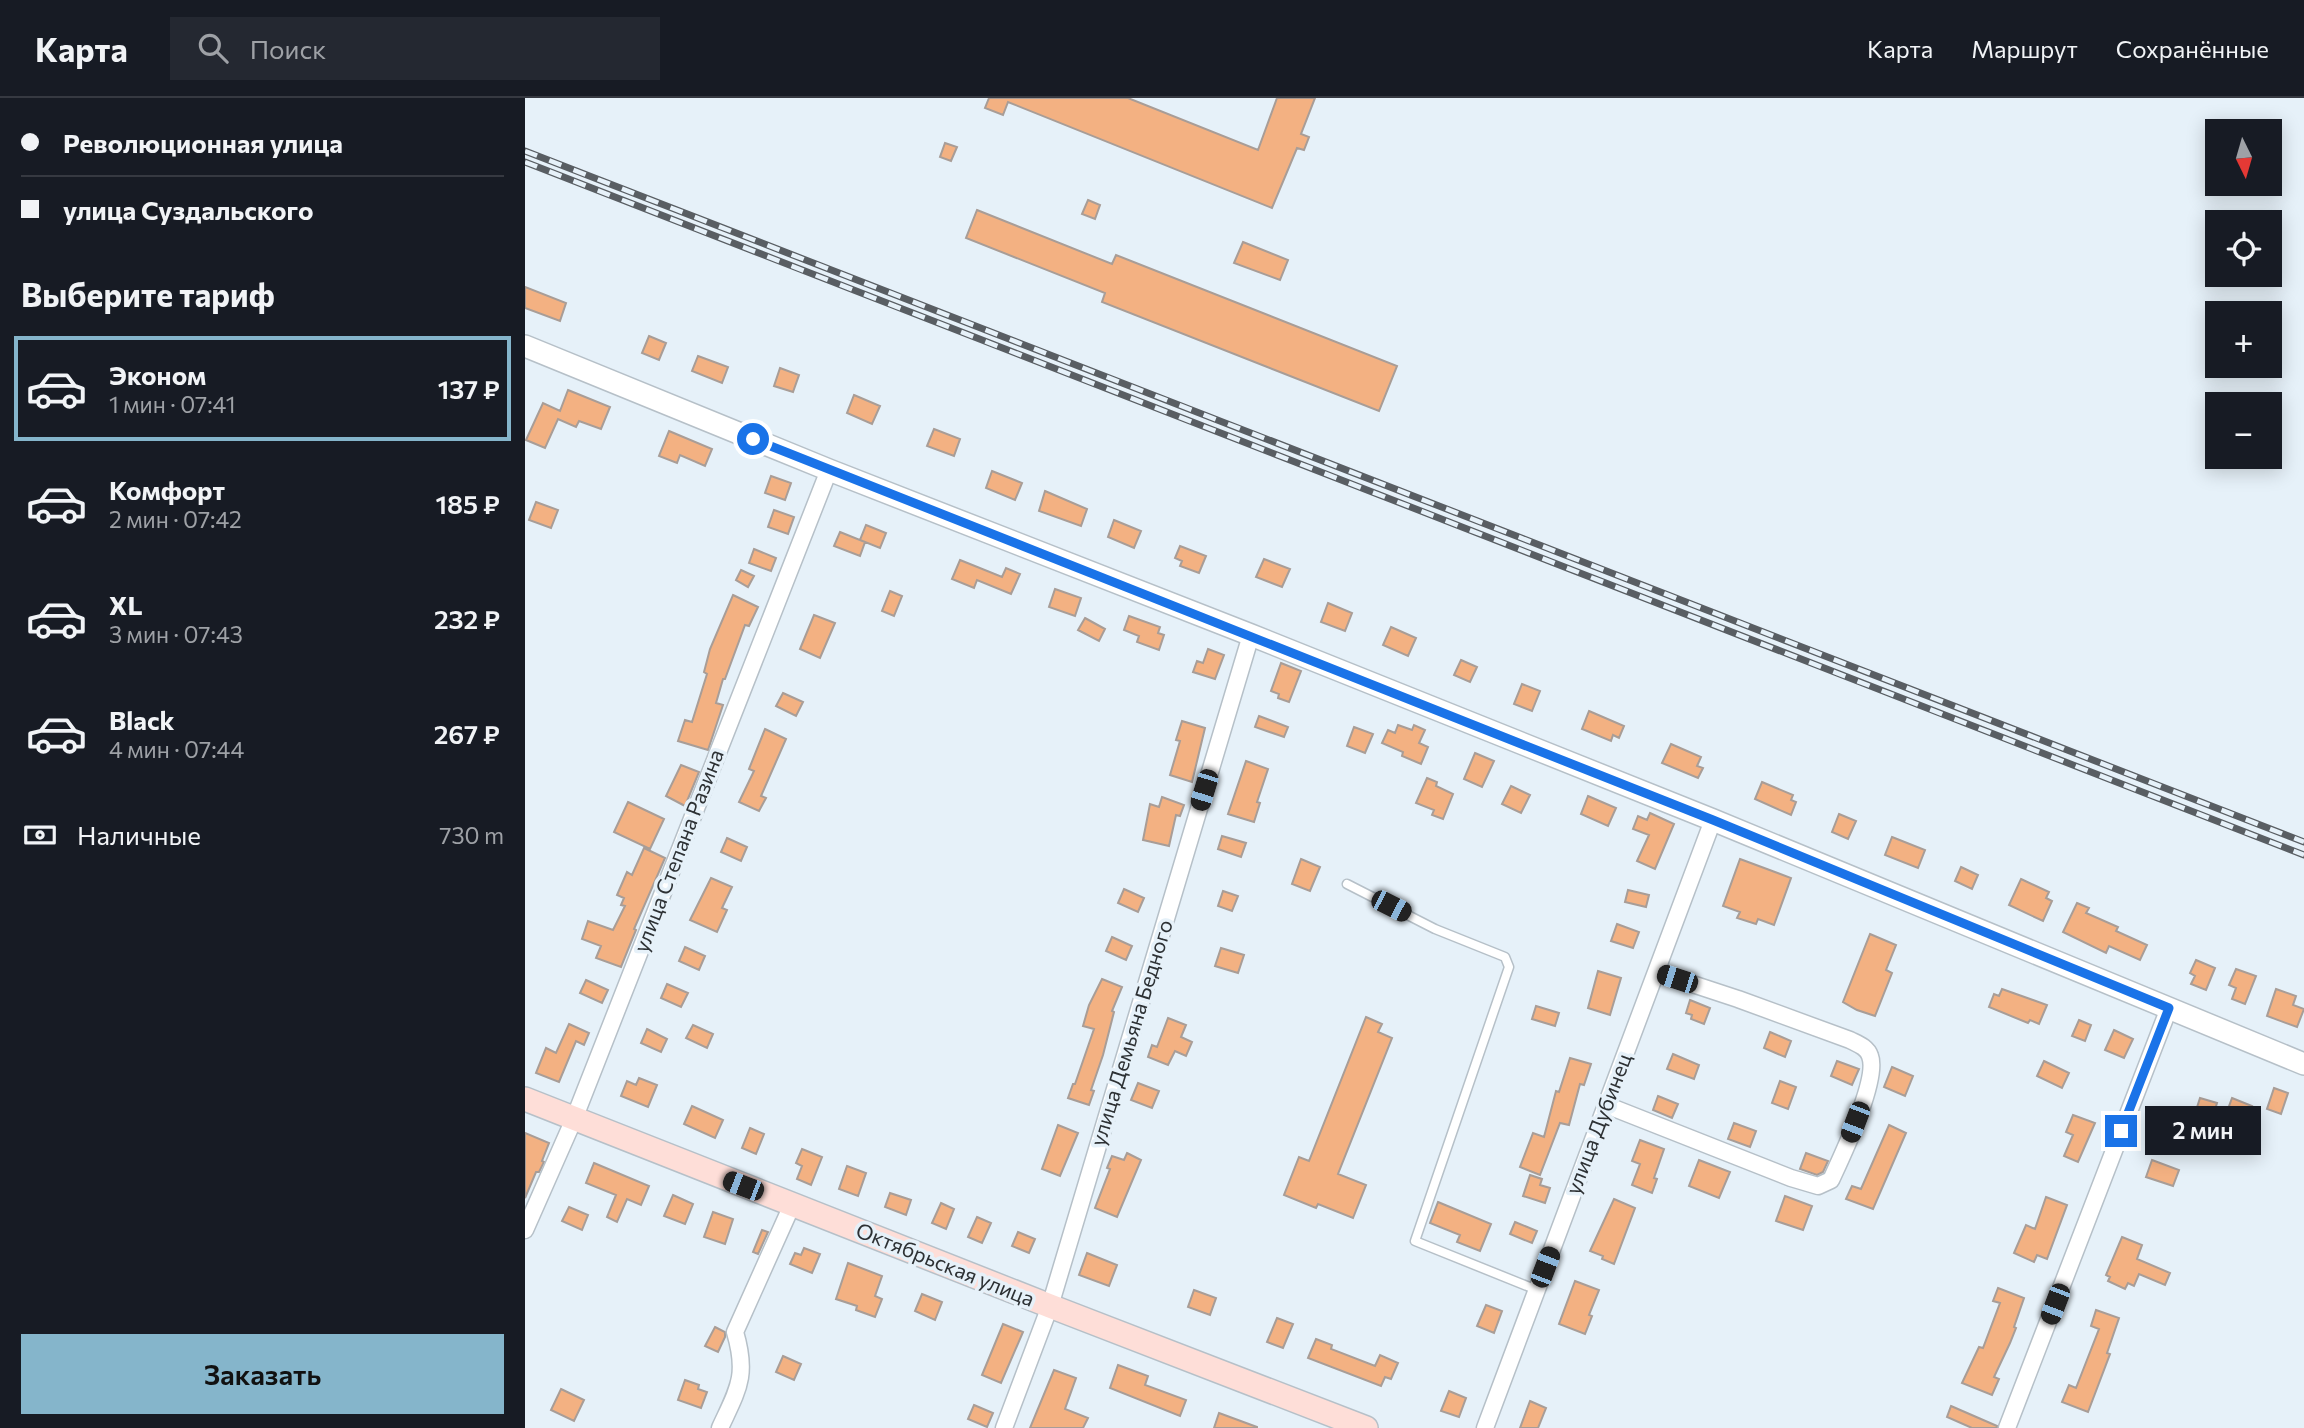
<!DOCTYPE html>
<html lang="ru">
<head>
<meta charset="utf-8">
<style>
  body { margin:0; font-family:Commissioner,sans-serif; background:#242831; color:#f1f3f6; height:100vh; display:flex; flex-direction:column; font-size:26px; white-space:nowrap }
  * { box-sizing:border-box; margin:0 }
  p { font-size:23px; color:#9ea1a6 }
  .icon { flex:none; width:38px; height:38px; fill:none; stroke:currentColor; stroke-width:2; stroke-linecap:round; stroke-linejoin:round }
  .map { position:relative; flex:1; overflow:hidden }
  .side { display:flex; flex-direction:column; background:#171b24; width:525px }
  .side>* { flex:none }
  .top-card { display:grid; align-content:center; height:154px; padding:0 21px; background:#171b24 }
  .needle { width:46px; rotate:175deg }
  .controls { position:absolute; left:1680px; top:21px; display:grid; gap:14px }
  .controls a { display:grid; place-items:center; width:77px; height:77px; border-radius:0px; background:#171b24; box-shadow:0 4px 18px #0003; font-size:35px }
  .end { position:absolute; width:32px; height:32px; margin:-16px; border:9px solid #1a73e8; background:#fff; box-shadow:0 0 0 4px #fff }
  .from { border-radius:50% }
  .bubble { position:absolute; height:49px; border-radius:0px; background:#171b24; box-shadow:0 4px 18px #0003; font-size:23px; font-weight:600; line-height:49px; text-align:center }
  .car { position:absolute; width:21px; height:42px; margin:-21px -10px; border-radius:9px; box-shadow:0 0 5px 2px #0007; background:linear-gradient(#222 24%,#8ab4d8 0 40%,#222 0 76%,#8ab4d8 0 86%,#222 0) }
  .top-card b { display:flex; align-items:center; gap:24px; height:66px; font-size:26px }
  .top-card b+b { border-top:2px solid #363941 }
  .top-card i { width:18px; height:18px; background:#f1f3f6 }
  ul { padding:0; list-style:none }
  li { display:flex; align-items:center; gap:21px; height:105px; margin:0 14px 10px; padding:0 7px; border:4px solid transparent; border-radius:0px }
  li div { flex:1 }
  li b { display:block; font-size:26px }
  li em { font-style:normal; font-weight:600 }
  li.current { border-color:#85b5cb }
  li>.icon { width:63px; height:63px; stroke-width:1.5 }
  h2 { padding:0 21px; font-size:32px; line-height:84px }
  .pay { display:flex; align-items:center; gap:18px; height:77px; padding:0 21px; font-size:26px }
  .pay p { margin-inline-start:auto }
  .primary-button { display:flex; gap:14px; margin-top:auto; padding:14px 21px }
  .primary-button a { flex:1; height:80px; border-radius:0px; background:#85b5cb; color:#111; font-size:28px; font-weight:600; line-height:80px; text-align:center }
  header { display:flex; align-items:center; gap:42px; box-sizing:border-box; height:98px; padding:0 35px; background:#171b24; border-bottom:2px solid #363941 }
  header strong { font-size:33px }
  nav { display:flex; gap:38px; margin-inline-start:auto; font-size:24px }
  .search { width:490px; height:63px; background:#242831; display:flex; align-items:center; gap:18px; box-sizing:border-box; padding:0 24px; border-radius:0px; color:#9ea1a6; font-size:26px }
  main { display:flex; flex:1; min-height:0 }
  .map>svg:first-child { display:block }
  .building { fill:#f3b182; stroke:#a89d97; stroke-width:2 }
  .lines { fill:none; stroke-linecap:round; stroke-linejoin:round }
  .service-casing { stroke:#b6c0c8; stroke-width:11 }
  .minor-casing { stroke:#b6c0c8; stroke-width:19 }
  .tertiary-casing { stroke:#b6c0c8; stroke-width:24 }
  .secondary-casing { stroke:#b6c0c8; stroke-width:26 }
  .service { stroke:#fff; stroke-width:8 }
  .minor { stroke:#fff; stroke-width:16 }
  .tertiary { stroke:#fff; stroke-width:21 }
  .secondary { stroke:#feded8; stroke-width:23 }
  .rail-casing { stroke:#595e63; stroke-width:7 }
  .rail { stroke:#e6f1f9; stroke-width:4.5; stroke-dasharray:13; stroke-linecap:butt }
  .route { stroke:#1a73e8; stroke-width:9 }
  .labels { text-anchor:middle; stroke-width:7; stroke-linejoin:round; paint-order:stroke }
  .street-label { font-size:21px; fill:#2d3134; stroke:#e6f1f9 }
</style>
</head>
<body>
<header>
<strong>Карта</strong>
<div class="search"><svg class="icon" aria-label="search" viewBox="0 0 24 24"><circle cx="10" cy="10" r="6"/><path d="M15 15l6 6"/></svg>Поиск</div>
<nav><a>Карта</a><a>Маршрут</a><a>Сохранённые</a></nav>
</header>
<main>
<section class="side">
<div class="top-card">
<b><i class="from"></i>Революционная улица</b>
<b><i></i>улица Суздальского</b>
</div>
<h2>Выберите тариф</h2>
<ul>
<li class="current"><svg class="icon" aria-label="car" viewBox="0 0 24 24"><path d="M5 17H2v-5l4-1 3-4h7l3 4 3 1v5h-3M9 17h6M6 11h13"/><circle cx="7" cy="17" r="2"/><circle cx="17" cy="17" r="2"/></svg><div><b>Эконом</b><p>1 мин · 07:41</p></div><em>137 ₽</em></li>
<li><svg class="icon" aria-label="car" viewBox="0 0 24 24"><path d="M5 17H2v-5l4-1 3-4h7l3 4 3 1v5h-3M9 17h6M6 11h13"/><circle cx="7" cy="17" r="2"/><circle cx="17" cy="17" r="2"/></svg><div><b>Комфорт</b><p>2 мин · 07:42</p></div><em>185 ₽</em></li>
<li><svg class="icon" aria-label="car" viewBox="0 0 24 24"><path d="M5 17H2v-5l4-1 3-4h7l3 4 3 1v5h-3M9 17h6M6 11h13"/><circle cx="7" cy="17" r="2"/><circle cx="17" cy="17" r="2"/></svg><div><b>XL</b><p>3 мин · 07:43</p></div><em>232 ₽</em></li>
<li><svg class="icon" aria-label="car" viewBox="0 0 24 24"><path d="M5 17H2v-5l4-1 3-4h7l3 4 3 1v5h-3M9 17h6M6 11h13"/><circle cx="7" cy="17" r="2"/><circle cx="17" cy="17" r="2"/></svg><div><b>Black</b><p>4 мин · 07:44</p></div><em>267 ₽</em></li>
</ul>
<div class="pay"><svg class="icon" aria-label="cash" viewBox="0 0 24 24"><path d="M3 7h18v10H3z"/><circle cx="12" cy="12" r="2"/></svg>Наличные<p>730 m</p></div>
<div class="primary-button"><a>Заказать</a></div>
</section>
<div class="map">
<svg width="1779" height="1330" viewBox="0 0 1779 1330">
  <rect width="100%" height="100%" fill="#e6f1f9"/>
  <path class="building" d="M464 0H603L733 52 752 0H790L776 36 784 39 779 52 772 50 747 110 483 4 478 17 460 10Z
    M420 45 432 49 426 63 415 59Z
    M563 102 575 107 570 121 557 116Z
    M452 112 587 166 591 157 872 268 854 313 577 204 580 195 441 140Z
    M718 144 763 162 755 182 709 165Z
    M0 189 41 205 35 223 0 210Z
    M124 238 141 245 134 262 117 255Z
    M173 258 203 269 197 285 167 273Z
    M255 270 274 277 268 294 249 288Z
    M43 292 85 309 76 331 54 323 51 329 33 321 20 350 1 342 18 305 35 313Z
    M329 297 355 308 347 326 322 315Z
    M409 331 435 341 429 358 402 348Z
    M144 333 187 351 180 368 155 357 152 365 134 358Z
    M467 373 497 385 490 402 461 390Z
    M246 378 266 385 260 402 240 395Z
    M520 393 562 411 556 428 514 413Z
    M11 404 33 412 26 430 4 422Z
    M249 412 269 419 263 436 243 429Z
    M589 422 616 433 609 450 583 439Z
    M341 427 361 435 355 450 335 442Z
    M315 434 340 444 335 458 309 448Z
    M655 448 681 458 674 475 655 468 657 463 650 460Z
    M229 451 251 460 246 473 224 465Z
    M739 461 765 471 757 489 731 479Z
    M435 462 477 479 481 470 495 476 486 496 452 482 449 490 427 481Z
    M216 472 229 478 223 489 211 482Z
    M530 491 556 500 550 518 524 509Z
    M365 493 377 498 369 518 357 513Z
    M208 497 233 509 224 528 220 527 200 581H198L191 605 198 607 183 652 153 643 160 622 167 624 182 576 179 574 185 551Z
    M803 505 827 515 820 533 796 524Z
    M289 517 310 525 295 560 275 551Z
    M604 518 635 529 633 535 639 537 634 552 612 544 614 538 599 532Z
    M560 520 580 531 574 543 553 532Z
    M866 529 891 540 883 558 858 547Z
    M683 551 699 557 690 581 668 574 672 563 678 565Z
    M936 562 952 569 945 584 929 577Z
    M756 565 776 573 764 604 753 600 754 596 746 593Z
    M997 586 1015 593 1007 613 989 606Z
    M258 595 278 604 271 618 251 608Z
    M1064 613 1099 628 1094 640 1088 637 1086 643 1057 631Z
    M734 618 763 629 759 639 730 629Z
    M657 623 680 630 667 684 645 677 655 643 651 642Z
    M873 627 887 632 889 627 900 632 894 645 903 649 896 666 877 658 878 654 857 645 863 632 870 635Z
    M829 629 848 636 840 655 822 648Z
    M240 631 261 641 236 698 241 700 234 713 214 704 229 673 224 671Z
    M1146 646 1176 659 1172 668 1178 670 1173 680 1137 665Z
    M950 655 969 663 957 689 939 681Z
    M721 663 743 671 732 704 735 705 729 724 703 716Z
    M156 667 174 674 160 708 141 698Z
    M902 680 912 684 911 688 928 696 918 721 907 717 909 712 891 705Z
    M1237 684 1268 697 1266 702 1271 704 1266 717 1230 701Z
    M986 688 1005 697 996 715 977 706Z
    M1063 698 1091 710 1083 728 1056 716Z
    M637 699 659 707 655 718 651 717 644 748 618 742 625 706 634 709Z
    M103 704 139 721 125 751 89 734Z
    M1125 715 1149 726 1130 771 1112 763 1124 737 1108 731 1113 718 1122 722Z
    M1314 716 1331 723 1323 741 1307 734Z
    M697 738 721 745 716 759 693 751Z
    M1367 739 1400 752 1393 770 1360 757Z
    M202 740 222 749 216 763 196 754Z
    M119 750 140 760 109 831 111 832 96 869 71 860 76 848 57 841 63 823 88 832 100 808 96 807 99 800 92 797 102 774 107 777Z
    M776 761 795 769 785 793 767 786Z
    M1215 761 1266 780 1249 827 1233 821 1231 826 1212 820 1215 814 1198 808Z
    M1436 769 1453 777 1447 791 1430 783Z
    M186 780 207 789 197 810 202 812 192 834 165 822Z
    M1496 781 1524 794 1521 800 1527 803 1518 823 1484 807Z
    M599 791 619 800 613 814 593 805Z
    M1103 792 1124 797 1121 809 1100 804Z
    M698 793 713 798 707 813 693 808Z
    M1552 805 1564 810 1561 815 1593 829 1591 833 1622 847 1615 862 1584 848 1581 855 1538 834Z
    M1092 826 1114 834 1108 850 1086 843Z
    M1345 836 1371 847 1361 872 1367 875 1350 918 1332 912 1318 904Z
    M587 839 607 848 601 862 581 853Z
    M160 849 180 858 174 872 154 863Z
    M696 850 719 857 713 875 690 868Z
    M1671 862 1690 870 1681 892 1666 886 1670 878 1665 875Z
    M1711 871 1731 878 1720 906 1707 901 1711 890 1704 887Z
    M1073 873 1096 880 1085 917 1063 910Z
    M577 881 597 889 587 913 589 914 578 957 566 992 569 993 564 1007 543 1000 548 986H550L569 931 558 928 564 907Z
    M61 882 83 892 77 905 55 895Z
    M142 886 163 895 156 909 136 900Z
    M1477 891 1522 907 1514 926 1505 922 1503 925 1464 909 1469 896 1474 898Z
    M1751 891 1771 898 1768 907 1779 911 1772 929 1742 918Z
    M1165 902 1185 910 1179 926 1166 921 1167 917 1161 915Z
    M1011 908 1034 915 1030 928 1007 921Z
    M841 919 857 926 853 934 867 940 813 1076 841 1087 828 1120 793 1106 791 1110 759 1097 774 1059 784 1063Z
    M643 920 661 927 656 939 667 944 661 958 650 953 643 967 623 959 627 947 632 949Z
    M1554 922 1566 927 1560 943 1547 938Z
    M44 926 64 935 59 947 51 943 34 984 11 975 21 950 31 955Z
    M168 927 188 936 182 950 161 940Z
    M122 931 142 941 136 954 116 945Z
    M1589 932 1608 941 1599 960 1580 952Z
    M1245 934 1266 943 1260 959 1239 950Z
    M1148 956 1174 967 1169 981 1142 971Z
    M1045 960 1066 966 1059 987 1055 986 1044 1027 1035 1025 1015 1077 995 1069 1008 1035 1019 1039 1031 993 1034 994Z
    M1312 963 1334 971 1327 987 1306 978Z
    M1519 963 1544 975 1537 990 1512 978Z
    M1367 969 1388 978 1380 998 1359 989Z
    M114 980 132 987 123 1009 96 998 102 983 111 987Z
    M1255 983 1271 989 1263 1011 1247 1005Z
    M613 985 634 993 627 1010 606 1002Z
    M1749 990 1763 995 1756 1016 1742 1011Z
    M1133 998 1153 1006 1147 1020 1128 1012Z
    M1675 1000 1692 1005 1685 1028 1668 1022Z
    M1707 1000 1727 1008 1722 1019 1703 1011Z
    M167 1008 198 1022 190 1040 159 1026Z
    M1548 1017 1570 1025 1553 1064 1539 1058 1548 1037 1541 1034Z
    M1209 1025 1231 1033 1225 1049 1203 1041Z
    M533 1027 553 1035 535 1078 517 1071Z
    M1364 1027 1381 1035 1348 1111 1321 1101 1327 1088 1336 1091Z
    M225 1030 239 1036 231 1056 217 1050Z
    M1651 1030 1671 1039 1665 1053 1645 1044Z
    M0 1035 24 1045 17 1063 19 1064 14 1074H11L0 1100Z
    M1115 1042 1139 1051 1129 1080 1132 1081 1127 1095 1107 1087 1115 1066 1107 1063Z
    M277 1051 297 1059 286 1087 272 1081 277 1068 271 1065Z
    M602 1055 616 1062 592 1119 570 1110 585 1071 582 1070 587 1058 599 1062Z
    M1281 1055 1303 1063 1298 1074 1292 1077 1275 1071Z
    M1174 1062 1205 1074 1194 1100 1164 1088Z
    M1627 1062 1654 1072 1648 1088 1621 1079Z
    M69 1065 124 1088 116 1107 102 1101 92 1124 82 1119 91 1097 61 1085Z
    M322 1068 341 1075 333 1098 314 1091Z
    M1005 1077 1017 1081 1015 1087 1025 1090 1020 1105 998 1098Z
    M365 1095 386 1102 381 1117 360 1109Z
    M148 1097 168 1106 160 1126 139 1118Z
    M1260 1098 1287 1108 1278 1132 1251 1123Z
    M1521 1099 1542 1107 1522 1161 1512 1157 1509 1164 1489 1155 1501 1127 1510 1131Z
    M1089 1101 1110 1110 1089 1166 1077 1161 1078 1158 1065 1153Z
    M913 1104 966 1126 955 1153 932 1144 935 1137 905 1125Z
    M416 1105 429 1111 421 1131 407 1125Z
    M44 1109 63 1117 57 1132 37 1123Z
    M188 1114 208 1121 200 1146 179 1139Z
    M452 1119 466 1125 457 1145 443 1139Z
    M990 1124 1012 1133 1007 1145 985 1136Z
    M237 1132 243 1134 233 1156 228 1154Z
    M493 1134 510 1141 504 1155 487 1148Z
    M1597 1139 1617 1147 1612 1161 1645 1175 1640 1187 1614 1176 1609 1188 1603 1185 1600 1191 1583 1183 1585 1179 1581 1177Z
    M279 1150 295 1156 287 1175 265 1166 270 1155 276 1157Z
    M562 1155 592 1167 584 1188 554 1177Z
    M323 1165 357 1178 350 1198 357 1201 350 1219 331 1212 332 1208 311 1201Z
    M1050 1183 1074 1192 1064 1217 1067 1218 1060 1236 1034 1226Z
    M1473 1190 1499 1200 1489 1229 1491 1230 1485 1245 1469 1279 1474 1281 1467 1297 1437 1285 1454 1249 1458 1250 1475 1205 1468 1203Z
    M669 1192 691 1200 685 1217 663 1209Z
    M397 1196 417 1204 410 1222 390 1213Z
    M961 1207 977 1213 969 1235 952 1228Z
    M1571 1212 1594 1220 1582 1255 1585 1256 1563 1314 1537 1304 1544 1287 1551 1290 1574 1231 1566 1228Z
    M752 1220 768 1226 758 1250 742 1244Z
    M478 1226 498 1234 476 1285 457 1277Z
    M190 1229 200 1234V1239L193 1254 180 1248Z
    M791 1241 807 1247 806 1251 850 1268 855 1257 873 1265 866 1281 860 1279 856 1288 783 1260Z
    M258 1258 276 1266 269 1282 251 1274Z
    M593 1267 623 1278 620 1287 661 1302 655 1318 585 1290Z
    M529 1272 551 1280 540 1311 563 1320 558 1330H505Z
    M160 1282 174 1287 173 1291 182 1294 176 1310 153 1302Z
    M36 1291 59 1302 49 1323 26 1312Z
    M924 1293 941 1300 934 1319 916 1313Z
    M1005 1303 1021 1310 1013 1330H995Z
    M449 1307 468 1315 462 1329 443 1321Z
    M1426 1308 1472 1328V1330H1447L1422 1319Z
    M694 1315 732 1329V1330H689Z"/>
  <g class="lines">
    <g class="service-casing">
      <path id="service" d="M822 786 910 831 980 859 984 869 890 1143 1012 1192"/>
    </g>
    <g class="minor-casing">
      <path id="minor" d="M1081 1007 1266 1080 1293 1088 1306 1082C1317 1058 1354 981 1345 958 1342 949 1333 946 1325 942L1213 901 1131 874
        M0 1132 49 1021 304 372
        M195 1330C213 1291 223 1278 210 1234L267 1107
        M479 1330 525 1208 726 537
        M960 1330 1188 722
        M1482 1330 1644 910"/>
    </g>
    <g class="tertiary-casing">
      <path id="tertiary" d="M0 248 304 372 726 537 1188 722 1779 966"/>
    </g>
    <g class="secondary-casing">
      <path id="secondary" d="M0 1001 525 1208 841 1330"/>
    </g>
    <use href="#service" class="service"/>
    <use href="#minor" class="minor"/>
    <use href="#tertiary" class="tertiary"/>
    <use href="#secondary" class="secondary"/>
    <g class="rail-casing">
      <path id="rail" d="M0 53 1779 744
        M0 64 1779 757"/>
    </g>
    <use href="#rail" class="rail"/>
  </g>
  <g class="lines">
    <path class="route" d="M228 341 1188 722 1644 910 1596 1033"/>
  </g>
  <g class="labels">
    <g class="street-label">
      <text transform="translate(154 753) rotate(-69)" y="7">улица Степана Разина</text>
      <text transform="translate(607 935) rotate(-73)" y="7">улица Демьяна Бедного</text>
      <text transform="translate(1074 1026) rotate(-69)" y="7">улица Дубинец</text>
      <text transform="translate(420 1167) rotate(22)" y="7">Октябрьская улица</text>
    </g>
  </g>
</svg>
<div class="controls">
<a><svg class="needle" viewBox="-14 -14 28 28"><path d="M0-13l5 13h-10z" fill="#e53935"/><path d="M0 13l5-13h-10z" fill="#9ea1a6"/></svg></a>
<a><svg class="icon" aria-label="locate" viewBox="0 0 24 24"><circle cx="12" cy="12" r="6"/><path d="M12 2v4M12 18v4M2 12h4M18 12h4"/></svg></a>
<a>+</a>
<a>−</a>
</div>
<i class="end from" style="left:228px;top:341px"></i>
<i class="end" style="left:1596px;top:1033px"></i>
<div class="bubble" style="left:1620px;top:1008px;width:116px">2 мин</div>
<i class="car" style="left:679px;top:692px;rotate:197deg"></i>
<i class="car" style="left:866px;top:808px;rotate:117deg"></i>
<i class="car" style="left:1152px;top:881px;rotate:288deg"></i>
<i class="car" style="left:1330px;top:1024px;rotate:201deg"></i>
<i class="car" style="left:218px;top:1088px;rotate:291deg"></i>
<i class="car" style="left:1020px;top:1169px;rotate:21deg"></i>
<i class="car" style="left:1530px;top:1206px;rotate:201deg"></i>
</div>
</main>
</body>
</html>
